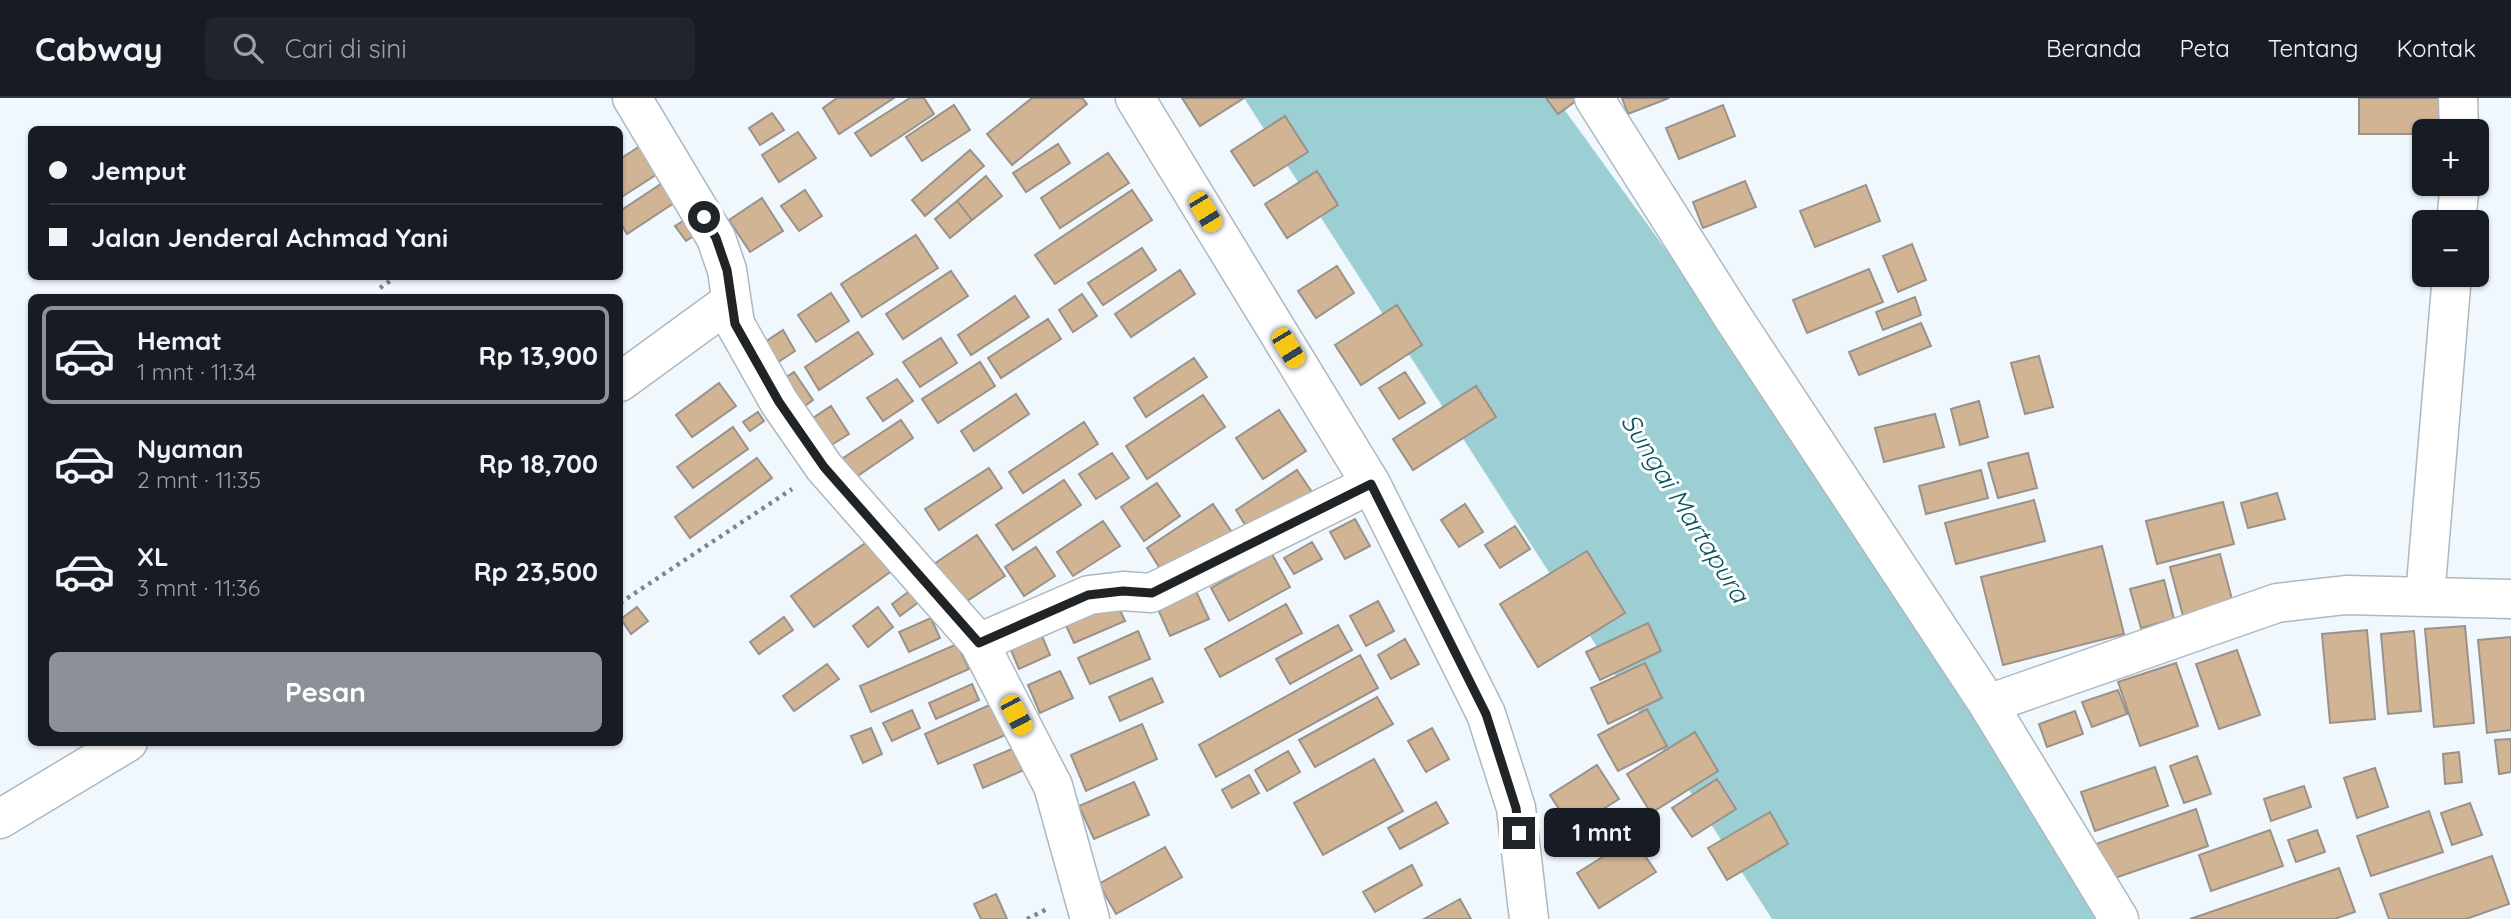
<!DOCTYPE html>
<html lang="id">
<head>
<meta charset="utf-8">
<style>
  body { margin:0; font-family:Quicksand,sans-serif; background:#20242c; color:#f1f3f6; height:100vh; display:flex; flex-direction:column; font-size:26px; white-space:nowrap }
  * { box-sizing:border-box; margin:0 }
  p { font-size:23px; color:#9ea1a6 }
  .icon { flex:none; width:38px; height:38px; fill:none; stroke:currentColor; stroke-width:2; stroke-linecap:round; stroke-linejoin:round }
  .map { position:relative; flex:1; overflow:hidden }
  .side { position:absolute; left:28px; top:196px; width:595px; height:452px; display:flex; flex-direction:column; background:#171b24; border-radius:10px; box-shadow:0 2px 5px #0004 }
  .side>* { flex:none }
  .hud { position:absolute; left:28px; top:28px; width:595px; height:154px; border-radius:10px; box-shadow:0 2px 5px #0004; display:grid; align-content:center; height:154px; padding:0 21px; background:#171b24 }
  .tools { position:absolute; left:2412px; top:21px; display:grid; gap:14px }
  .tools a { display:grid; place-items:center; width:77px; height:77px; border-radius:10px; background:#171b24; box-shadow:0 2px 5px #0004; font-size:35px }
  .end { position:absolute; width:32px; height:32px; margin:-16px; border:9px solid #202427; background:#fff; box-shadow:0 0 0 4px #fff }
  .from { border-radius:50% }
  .bubble { position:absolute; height:49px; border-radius:10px; background:#171b24; box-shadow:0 2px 5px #0004; font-size:23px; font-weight:800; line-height:49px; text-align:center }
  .car { position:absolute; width:21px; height:42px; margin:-21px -10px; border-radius:9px; box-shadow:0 0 5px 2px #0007; background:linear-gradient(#f5c518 24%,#345 0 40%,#f5c518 0 76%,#345 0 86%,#f5c518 0) }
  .hud b { display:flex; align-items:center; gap:24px; height:66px; font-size:26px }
  .hud b+b { border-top:2px solid #363941 }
  .hud i { width:18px; height:18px; background:#f1f3f6 }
  ul { padding:12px 0 0; list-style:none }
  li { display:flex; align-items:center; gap:21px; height:98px; margin:0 14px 10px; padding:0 7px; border:4px solid transparent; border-radius:10px }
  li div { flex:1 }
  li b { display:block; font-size:26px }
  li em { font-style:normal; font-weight:800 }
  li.current { border-color:#8c9099 }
  li>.icon { width:63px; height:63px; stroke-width:1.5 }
  .action { display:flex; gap:14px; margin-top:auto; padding:14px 21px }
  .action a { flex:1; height:80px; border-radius:10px; background:#8c9099; color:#fff; font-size:28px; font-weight:800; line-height:80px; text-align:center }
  header { display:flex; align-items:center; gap:42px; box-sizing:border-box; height:98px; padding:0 35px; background:#171b24; border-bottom:2px solid #363941 }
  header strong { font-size:33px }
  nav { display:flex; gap:38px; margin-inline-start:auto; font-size:24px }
  .search { width:490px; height:63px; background:#20242c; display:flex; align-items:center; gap:18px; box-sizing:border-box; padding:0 24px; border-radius:10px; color:#9ea1a6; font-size:26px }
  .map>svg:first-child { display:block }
  .water { fill:#9bcfd3 }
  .building { fill:#d1b494; stroke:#9a928a; stroke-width:2 }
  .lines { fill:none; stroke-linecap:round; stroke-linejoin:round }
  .minor-casing { stroke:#aeb8bf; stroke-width:41 }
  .highway-casing { stroke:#aeb8bf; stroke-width:41 }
  .path { stroke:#7f8589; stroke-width:4.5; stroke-dasharray:3.5 5; stroke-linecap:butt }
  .minor { stroke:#fff; stroke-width:38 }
  .highway { stroke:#fff; stroke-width:38 }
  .route { stroke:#202427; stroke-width:9 }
  .labels { text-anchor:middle; stroke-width:6; stroke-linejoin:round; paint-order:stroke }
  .water-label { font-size:26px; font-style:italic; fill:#09565c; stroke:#fff }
</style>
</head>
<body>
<header>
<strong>Cabway</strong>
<div class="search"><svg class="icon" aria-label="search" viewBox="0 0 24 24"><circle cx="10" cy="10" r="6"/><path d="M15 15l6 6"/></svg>Cari di sini</div>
<nav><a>Beranda</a><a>Peta</a><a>Tentang</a><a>Kontak</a></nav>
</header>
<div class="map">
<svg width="2511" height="821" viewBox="0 0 2511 821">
  <rect width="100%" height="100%" fill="#f0f8fe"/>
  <path class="water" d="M1244 0H1556L1947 540 2112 821H1772Z"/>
  <path class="building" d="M837 0H894L839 36 823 10Z
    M910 0H924L934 16 871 58 855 35Z
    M1032 0H1082L1087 6 1012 67 987 36Z
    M1182 0H1244L1200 28Z
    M1546 0H1580L1558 16Z
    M1622 0H1669L1628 16Z
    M2359 0H2443V33H2424V36H2359Z
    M954 7 970 32 922 63 906 39Z
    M1723 7 1735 38 1679 61 1666 30Z
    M772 15 784 32 760 47 749 30Z
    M1285 18 1308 54 1254 88 1231 53Z
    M798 34 816 60 779 84 762 57Z
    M1058 46 1070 65 1026 94 1013 75Z
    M640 48 659 75 620 100V61Z
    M970 52 984 68 925 118 912 102Z
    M1108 55 1129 85 1060 130 1041 100Z
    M1317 73 1338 107 1287 140 1265 106Z
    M986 78 1002 98 972 122 957 103Z
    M1745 83 1756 109 1703 130 1693 104Z
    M664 84 677 103 627 136 620 124V113Z
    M1866 87 1880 123 1815 149 1800 113Z
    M805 92 822 118 799 133 781 108Z
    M1132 92 1152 122 1055 186 1035 157Z
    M762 100 783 133 750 154 729 122Z
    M957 103 972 122 950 140 935 121Z
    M696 115 706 130 686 143 675 128Z
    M916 137 938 170 862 219 841 186Z
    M1912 146 1926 182 1898 194 1883 158Z
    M1142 150 1156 172 1103 207 1088 185Z
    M1337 168 1354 195 1316 220 1298 193Z
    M1869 171 1883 204 1807 235 1793 202Z
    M1180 172 1195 196 1131 239 1115 216Z
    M951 173 968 198 903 241 886 216Z
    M831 195 849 223 816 244 798 217Z
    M1082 196 1097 218 1073 234 1059 212Z
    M1015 198 1029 219 971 257 958 237Z
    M1915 199 1921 217 1883 232 1876 214Z
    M1397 207 1422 247 1361 287 1335 247Z
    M1048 221 1061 241 1001 280 988 260Z
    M1921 225 1931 248 1859 277 1849 254Z
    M783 232 795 253 772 268 759 248Z
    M858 234 873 256 819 292 805 269Z
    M941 240 957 265 920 289 903 264Z
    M2039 258 2053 309 2025 316 2011 265Z
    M1194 260 1207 279 1146 319 1134 300Z
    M980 264 995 288 938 325 922 301Z
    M794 274 813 302 795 315 776 286Z
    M1405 274 1425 305 1399 321 1379 290Z
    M897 281 913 303 883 323 867 300Z
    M719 285 736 308 692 339 676 317Z
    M1476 288 1496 319 1413 372 1393 341Z
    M1016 296 1029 316 974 353 961 333Z
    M1203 297 1225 329 1147 381 1126 348Z
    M1979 303 1988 339 1960 347 1951 311Z
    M831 308 849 336 822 353 804 326Z
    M1279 312 1306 353 1263 381 1236 340Z
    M758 314 764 323 750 333 743 324Z
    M1935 316 1944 349 1884 364 1875 330Z
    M901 322 913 340 853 381 840 362Z
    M1084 324 1098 346 1023 395 1009 374Z
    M733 329 748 351 693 390 677 369Z
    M1112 355 1129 380 1096 401 1079 376Z
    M2028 355 2037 390 1998 400 1988 365Z
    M757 360 772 380 690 440 675 419Z
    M989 370 1002 390 939 432 925 411Z
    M1297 372 1314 397 1252 438 1236 412Z
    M1981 372 1988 400 1926 416 1919 388Z
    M1064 382 1081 407 1013 452 996 427Z
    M1157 385 1180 418 1144 443 1121 409Z
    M2277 395 2285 421 2248 430 2241 405Z
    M2034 402 2045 443 1956 466 1945 425Z
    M2223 404 2234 446 2157 466 2146 423Z
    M1213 406 1235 439 1168 483 1147 450Z
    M1465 406 1483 434 1459 449 1441 422Z
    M1355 421 1370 448 1345 461 1330 434Z
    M1103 423 1120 448 1073 478 1057 454Z
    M1515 428 1530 451 1500 470 1485 447Z
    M977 437 1005 478 961 507 934 466Z
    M871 441 893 472 814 529 791 498Z
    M1312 444 1322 461 1294 476 1284 460Z
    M2102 448 2124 536 2003 567 1981 479Z
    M1036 449 1055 478 1024 498 1005 469Z
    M1587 453 1625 515 1538 569 1500 506Z
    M1272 456 1290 489 1229 523 1211 490Z
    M2220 456 2233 505 2183 518 2170 469Z
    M2164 482 2174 521 2141 530 2130 491Z
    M915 489 924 500 900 518 892 506Z
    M1195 491 1209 521 1170 538 1157 509Z
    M1115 501 1125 523 1074 545 1064 523Z
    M1378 503 1394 533 1366 548 1350 518Z
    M1286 506 1302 535 1220 579 1205 551Z
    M637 509 648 523 631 536 621 521Z
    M878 509 893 529 868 549 853 528Z
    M784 519 793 532 759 556 750 544Z
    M931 520 940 540 909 554 899 534Z
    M1648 525 1661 553 1600 582 1586 554Z
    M1338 527 1352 552 1290 586 1276 561Z
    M2465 528 2474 625 2434 629 2425 531Z
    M1039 531 1050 557 1019 571 1008 545Z
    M2367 532 2375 621 2330 625 2322 536Z
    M1138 533 1150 561 1090 586 1078 560Z
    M2414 533 2421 613 2388 616 2381 536Z
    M2511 539V632L2487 635 2478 542Z
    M1405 541 1419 566 1391 581 1378 557Z
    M957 546 969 571 871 614 860 588Z
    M2237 552 2260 617 2219 631 2196 566Z
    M1360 557 1378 590 1216 679 1199 647Z
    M1645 565 1662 600 1608 626 1591 590Z
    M2176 565 2198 628 2140 648 2118 584Z
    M827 566 839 581 794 613 783 598Z
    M1060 573 1073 600 1040 615 1028 587Z
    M1152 580 1163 604 1120 623 1109 599Z
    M972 586 979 602 936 621 929 605Z
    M2118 592 2127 616 2092 629 2082 604Z
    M1377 599 1393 626 1315 669 1299 642Z
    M996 604 1010 635 938 666 925 636Z
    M1647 611 1667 648 1618 673 1598 637Z
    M912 612 920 630 892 643 883 625Z
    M2075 613 2083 636 2047 649 2039 626Z
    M1142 626 1157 661 1086 693 1071 657Z
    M871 630 882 656 863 665 851 638Z
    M1432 630 1449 661 1426 674 1408 643Z
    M1695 634 1718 673 1651 715 1627 676Z
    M2511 641V674L2499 676 2495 642Z
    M1014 650 1024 672 983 690 974 667Z
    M1288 653 1300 674 1267 693 1255 672Z
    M2459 654 2462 684 2445 686 2443 656Z
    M2197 658 2211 696 2184 705 2170 668Z
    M1374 661 1403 713 1323 757 1294 705Z
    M1597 667 1619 701 1572 731 1550 697Z
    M2155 669 2168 708 2095 733 2081 694Z
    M2375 670 2388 709 2357 720 2344 680Z
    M1249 677 1259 695 1232 710 1222 692Z
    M1717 681 1736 711 1692 739 1672 710Z
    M1134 684 1149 717 1094 741 1079 708Z
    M2304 688 2311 709 2271 723 2264 701Z
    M1436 704 1448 725 1400 751 1388 730Z
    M2470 705 2482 737 2452 747 2441 715Z
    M2196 711 2208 748 2109 782 2096 746Z
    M2429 713 2443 754 2371 778 2357 738Z
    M1770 714 1788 746 1727 782 1708 750Z
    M2270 732 2283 768 2211 793 2199 757Z
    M2317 732 2325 754 2296 764 2288 742Z
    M1633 740 1656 774 1599 810 1577 775Z
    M1165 749 1182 779 1116 816 1099 786Z
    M2492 758 2509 806 2466 821H2389L2380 796Z
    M1412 767 1422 787 1375 814 1363 794Z
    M2339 770 2355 814 2334 821H2190Z
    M996 796 1007 821H981L974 806Z
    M1460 801 1471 821H1424Z"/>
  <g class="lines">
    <g class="minor-casing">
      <path id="minor" d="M632 0 716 140 727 172 735 226 779 304 824 369 979 545 1089 497 1123 493 1151 495 1371 386
        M1594 0 1734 221 1988 606 2119 821
        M2458 0 2459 33
        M2456 124 2460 86
        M620 284 731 203
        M2425 499 2452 177
        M979 545 1053 688 1090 821
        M1988 606 2277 505 2346 497 2511 501
        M0 721 128 644"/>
    </g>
    <g class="highway-casing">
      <path id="highway" d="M1135 0 1371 386 1486 616 1516 710 1529 821"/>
    </g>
    <path class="path" d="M380 190 397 178
      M620 505 792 391
      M1027 821 1047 811"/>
    <use href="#minor" class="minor"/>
    <use href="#highway" class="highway"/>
  </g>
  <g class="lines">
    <path class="route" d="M704 119 716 140 727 172 735 226 779 304 824 369 979 545 1088 497 1123 493 1152 495 1371 386 1486 616 1516 710 1519 735"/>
  </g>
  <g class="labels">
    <g class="water-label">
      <text transform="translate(1685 410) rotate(58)" y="9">Sungai Martapura</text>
    </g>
  </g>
</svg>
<div class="tools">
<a>+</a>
<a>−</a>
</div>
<i class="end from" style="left:704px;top:119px"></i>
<i class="end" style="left:1519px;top:735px"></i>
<div class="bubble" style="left:1544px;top:710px;width:116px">1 mnt</div>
<i class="car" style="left:1205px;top:114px;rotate:149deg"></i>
<i class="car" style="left:1288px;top:250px;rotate:149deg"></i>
<i class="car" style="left:1016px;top:617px;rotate:152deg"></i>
<div class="hud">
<b><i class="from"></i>Jemput</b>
<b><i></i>Jalan Jenderal Achmad Yani</b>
</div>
<section class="side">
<ul>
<li class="current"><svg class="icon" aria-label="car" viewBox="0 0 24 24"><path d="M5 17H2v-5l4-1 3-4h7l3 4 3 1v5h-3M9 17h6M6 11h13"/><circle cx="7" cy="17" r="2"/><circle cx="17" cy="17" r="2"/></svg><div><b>Hemat</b><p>1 mnt · 11:34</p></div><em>Rp 13,900</em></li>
<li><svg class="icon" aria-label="car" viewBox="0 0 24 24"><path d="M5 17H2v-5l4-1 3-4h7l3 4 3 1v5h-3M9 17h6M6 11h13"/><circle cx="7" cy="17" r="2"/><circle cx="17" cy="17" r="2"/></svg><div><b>Nyaman</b><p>2 mnt · 11:35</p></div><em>Rp 18,700</em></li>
<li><svg class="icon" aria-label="car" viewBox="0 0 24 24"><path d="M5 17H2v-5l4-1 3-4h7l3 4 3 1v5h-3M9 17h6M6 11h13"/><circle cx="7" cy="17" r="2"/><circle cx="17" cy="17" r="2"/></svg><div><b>XL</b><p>3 mnt · 11:36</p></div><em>Rp 23,500</em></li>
</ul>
<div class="action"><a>Pesan</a></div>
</section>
</div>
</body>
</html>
